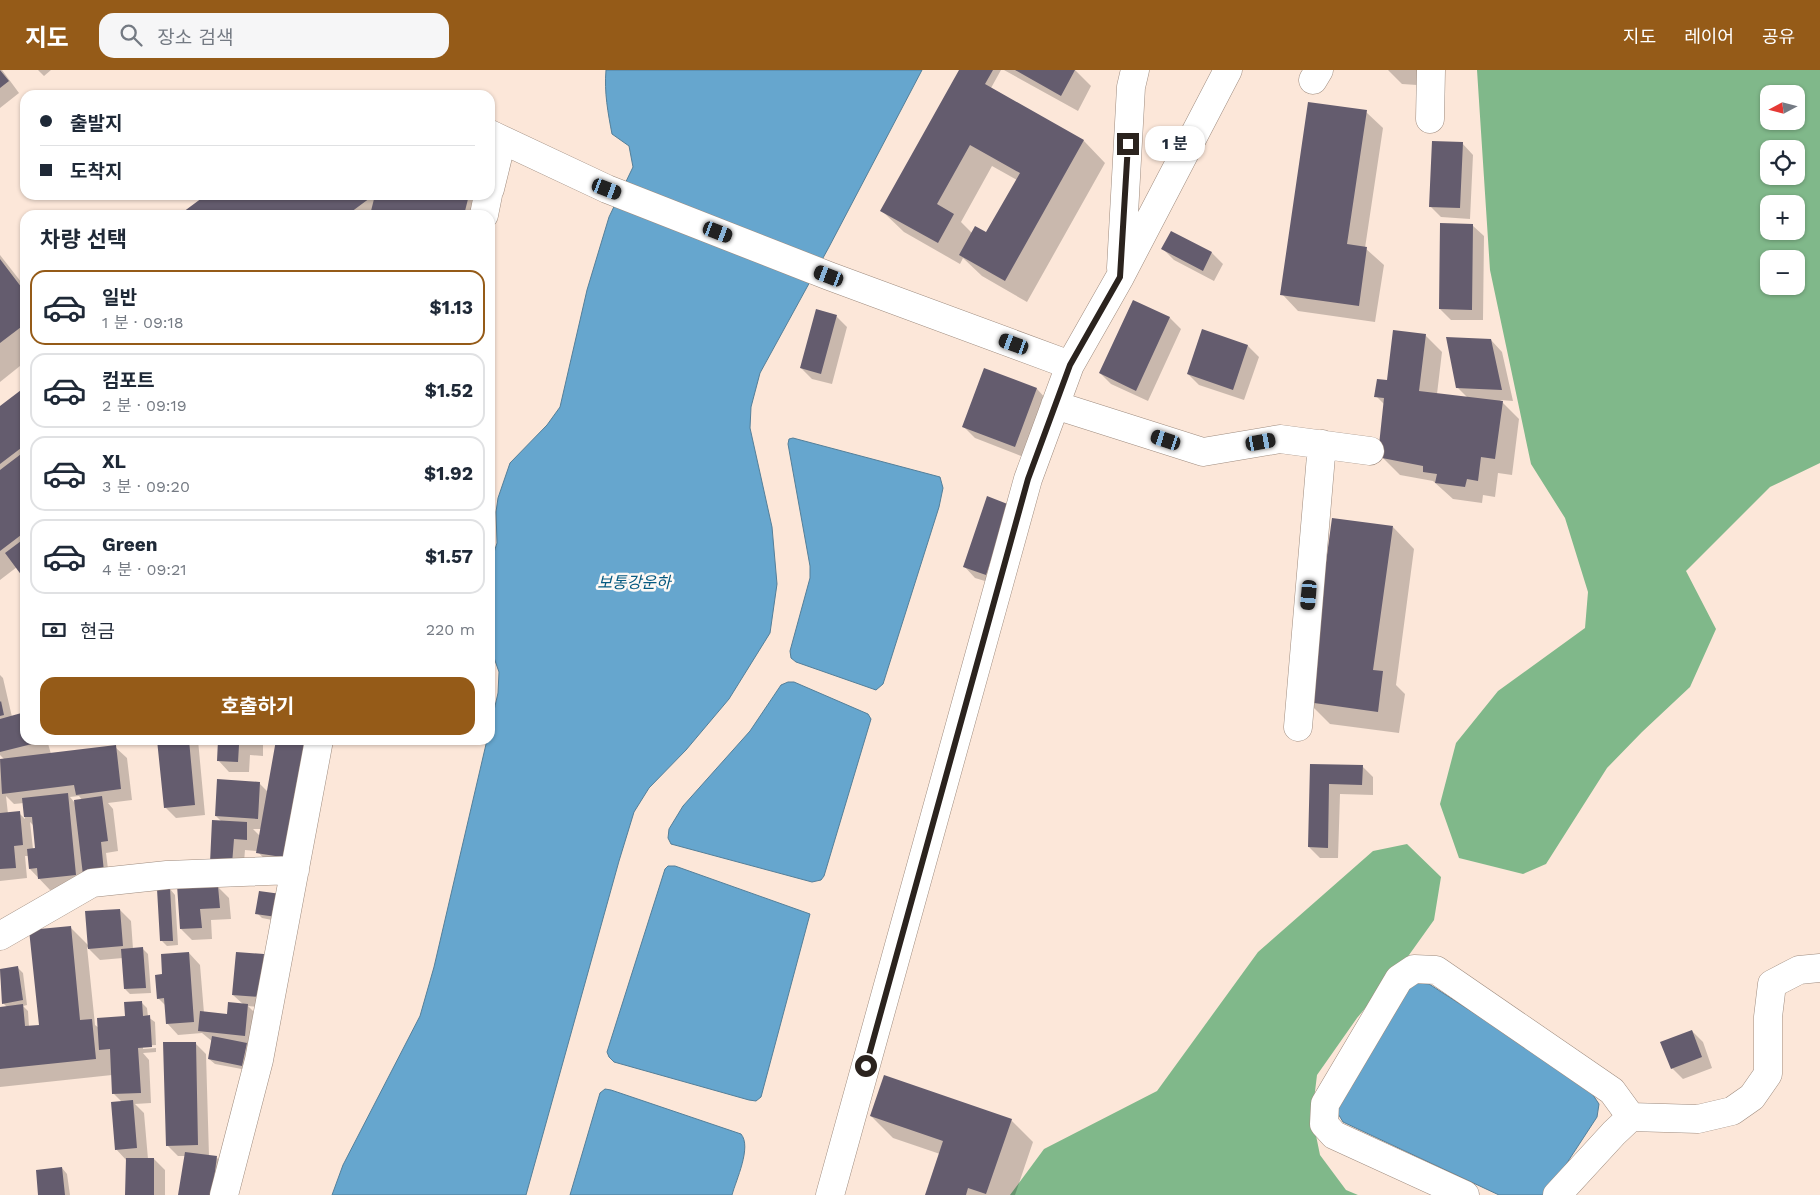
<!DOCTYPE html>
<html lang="ko">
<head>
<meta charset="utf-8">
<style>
  body { margin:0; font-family:"Work Sans","Noto Sans KR",sans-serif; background:#f6f6f7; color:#1f2937; height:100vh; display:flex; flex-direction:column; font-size:19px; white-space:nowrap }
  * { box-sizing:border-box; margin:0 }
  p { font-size:16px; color:#747a83 }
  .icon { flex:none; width:28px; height:28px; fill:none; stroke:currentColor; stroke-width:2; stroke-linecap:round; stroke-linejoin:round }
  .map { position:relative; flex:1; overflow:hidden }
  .drawer { position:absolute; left:20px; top:140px; width:475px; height:535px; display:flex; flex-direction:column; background:#fff; border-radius:15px; box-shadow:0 1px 4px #0004 }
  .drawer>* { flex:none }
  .hud { position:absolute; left:20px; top:20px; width:475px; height:110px; border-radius:15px; box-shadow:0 1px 4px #0004; display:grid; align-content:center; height:110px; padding:0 20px; background:#fff }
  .needle { width:32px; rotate:263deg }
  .controls { position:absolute; left:1760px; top:15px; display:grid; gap:10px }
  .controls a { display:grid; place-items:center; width:45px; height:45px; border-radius:10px; background:#fff; box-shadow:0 1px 4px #0004; font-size:25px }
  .end { position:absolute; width:22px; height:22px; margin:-11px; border:6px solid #2b231e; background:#fff; box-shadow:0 0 0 2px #fff }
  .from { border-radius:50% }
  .bubble { position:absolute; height:35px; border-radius:15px; background:#fff; box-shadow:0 1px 4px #0004; font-size:16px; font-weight:700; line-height:35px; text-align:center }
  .car { position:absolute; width:15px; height:30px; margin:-15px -8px; border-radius:6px; box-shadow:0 0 4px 1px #0007; background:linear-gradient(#222 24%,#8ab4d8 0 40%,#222 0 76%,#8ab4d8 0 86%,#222 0) }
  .hud b { display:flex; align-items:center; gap:18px; height:48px; font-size:19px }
  .hud b+b { border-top:1px solid #e0e1e3 }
  .hud i { width:12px; height:12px; background:#1f2937 }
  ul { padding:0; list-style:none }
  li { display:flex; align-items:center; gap:15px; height:75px; margin:0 10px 8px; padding:0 10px; border:2px solid #e0e1e3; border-radius:15px }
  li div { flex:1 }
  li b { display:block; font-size:19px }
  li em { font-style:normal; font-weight:700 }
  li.active { border-color:#955b18 }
  li>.icon { width:45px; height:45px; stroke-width:1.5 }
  h2 { padding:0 20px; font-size:22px; line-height:60px }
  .pay { display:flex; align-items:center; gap:12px; height:55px; padding:0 20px; font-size:19px }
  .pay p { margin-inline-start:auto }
  .cta { display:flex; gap:10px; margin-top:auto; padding:10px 20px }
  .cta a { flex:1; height:58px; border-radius:15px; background:#955b18; color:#fff; font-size:20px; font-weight:700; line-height:58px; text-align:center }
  header { display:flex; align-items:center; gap:30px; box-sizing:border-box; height:70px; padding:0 25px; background:#955b18; color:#fff }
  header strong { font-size:24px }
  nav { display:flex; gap:28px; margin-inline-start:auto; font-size:18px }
  .search { width:350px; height:45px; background:#f6f6f7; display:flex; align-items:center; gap:12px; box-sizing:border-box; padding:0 18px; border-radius:15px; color:#747a83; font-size:19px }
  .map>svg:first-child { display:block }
  .forest { fill:#80b88a; fill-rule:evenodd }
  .water { fill:#66a6ce; stroke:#547f99 }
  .shadow { fill:#0003; fill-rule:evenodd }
  .building { fill:#645c6e }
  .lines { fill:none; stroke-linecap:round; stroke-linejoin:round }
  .minor-casing { stroke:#9e8b7e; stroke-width:29 }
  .minor { stroke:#fff; stroke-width:28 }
  .route { stroke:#2b231e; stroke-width:6 }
  .labels { text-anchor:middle; stroke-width:5; stroke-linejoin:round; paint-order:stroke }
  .water-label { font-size:16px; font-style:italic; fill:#055980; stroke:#fcf8f5 }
</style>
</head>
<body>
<header>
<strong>지도</strong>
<div class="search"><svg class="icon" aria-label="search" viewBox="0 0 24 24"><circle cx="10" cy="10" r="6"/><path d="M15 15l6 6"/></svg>장소 검색</div>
<nav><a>지도</a><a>레이어</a><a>공유</a></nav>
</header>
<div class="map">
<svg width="1820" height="1125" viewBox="0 0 1820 1125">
  <rect width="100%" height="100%" fill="#fce7d9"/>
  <path class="forest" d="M1477 0H1820V393L1770 417 1686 501 1716 559 1690 617 1642 662 1607 698 1546 794 1523 804 1459 788 1440 734 1456 673 1498 621 1585 558 1588 522 1565 448 1531 394 1490 200ZM1769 24H1796V51H1769ZM1769 79H1796V106H1769ZM1769 134H1796V161H1769ZM1769 189H1796V216H1769Z
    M1407 774 1441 807 1434 850 1404 892 1357 948 1317 1005 1312 1046 1320 1085 1346 1120 1358 1125H1010L1044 1079 1157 1021 1258 882 1373 781Z"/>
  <path class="water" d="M606 0H922L829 177 760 303 751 337 750 358 772 457 777 514 770 563 729 629 686 680 649 718 634 742 619 791 526 1125H332L343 1095 420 946 434 897 487 670H490V658L498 623 499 602 491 579 490 565V495L497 473 496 442 498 428 510 393 547 355 560 337 587 220 609 147 633 97 629 76 612 64C608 43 604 22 606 0Z
    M793 368 940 407 943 418 939 437 883 614 876 620 796 592 791 588 790 581 810 508V496L788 374 789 369Z
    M788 612H794L868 644 871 649 824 806 821 810 812 812 671 774 668 768 669 759 683 736 750 661 781 615Z
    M668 796H675L810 844 761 1027 756 1031 749 1030 614 992 609 987 607 982 665 799Z
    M1417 913 1429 914 1505 963 1591 1022 1599 1034 1597 1047 1546 1125H1499L1343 1052 1337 1042 1340 1029 1409 919Z
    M605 1019 611 1020 741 1064C752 1077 736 1110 732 1125H570L600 1023Z"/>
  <path class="shadow" d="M0 0H2L19 23 0 38Z
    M38 0H51L44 6Z
    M961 0H1001L991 18 1084 71 1105 93 1027 232 982 206 963 188 960 194 904 162 882 141ZM992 96 1017 110 987 164 972 163 961 152Z
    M1004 0H1075L1091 16 1078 41Z
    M1388 0H1433L1432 16 1402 14Z
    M1366 42 1383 58 1365 178 1384 195 1375 252 1298 241 1282 224Z
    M1462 73 1473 85 1470 149 1441 147 1430 136Z
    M208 125H372L375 130 376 125H433L432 129 444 131 446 125H482L477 145H181Z
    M1472 155 1484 166 1483 250H1451L1440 239Z
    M1163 179 1212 183 1223 194 1214 211 1174 190Z
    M0 185 25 217V292L0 312Z
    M1133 231 1170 248 1181 259 1148 331 1111 314 1100 303Z
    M836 246 847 257 832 314 812 309 801 298Z
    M1203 260 1248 276 1259 287 1244 330 1199 315 1188 304Z
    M1425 265 1442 282 1437 324 1468 328 1458 318 1491 270 1502 282 1513 331 1500 330 1519 349 1512 405 1498 403 1495 427 1483 425 1482 433 1453 429 1433 411 1400 405 1383 388 1380 374 1385 335 1376 326Z
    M985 300 1037 319 1048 331 1026 388 975 368 964 357Z
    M25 318V508L17 497 0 510V338Z
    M1021 447 998 515 975 508 964 496Z
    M1393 457 1414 479 1396 615 1405 624 1399 663 1330 654 1308 632Z
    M0 605 3 608 12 647 25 643V670H47L51 684 115 677 127 688 132 730 108 733 113 739 118 781 106 783 109 807 87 816 50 820 30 799 29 786H25L27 808 0 811V691L5 690 0 685ZM6 726 14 734 24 733 25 749 19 743 8 744ZM79 726 82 730 75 733 70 727ZM30 752 34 756 36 779H33Z
    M158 670H198L205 745 176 748 165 737Z
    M219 670H263V686L250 685 249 702H229L218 690Z
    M277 670 304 804 274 799 257 781 245 780 243 805 222 803V752L216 746 259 713 268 722ZM253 759H261L260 766Z
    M1311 695 1362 696 1373 707V725L1340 724 1338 788H1320L1309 777Z
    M218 817 229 828 231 849 211 850 212 869 192 870 181 859Z
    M170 819 175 825 178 875 167 876 162 871Z
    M260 822 282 852 262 848 257 843Z
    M120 840 131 851 133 879H143L148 884 151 923 130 924 125 919 123 888 100 890 87 877 95 955 99 958 126 947 142 933 147 938 148 947 155 952 156 975 143 976V979L156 978V982L143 983 149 990 151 1033 135 1034 144 1043 148 1089H154L165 1100V1125H127V1091L116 1079 123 1033 114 1024 112 1005 0 1017V938L7 937 3 933 0 900 18 898 23 903 27 935 23 936 28 941 29 957 40 956 70 857 89 876Z
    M189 883 200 895 204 943 228 945 244 935 233 925 263 885 274 897 271 938 248 936 259 947 247 1000 215 994 209 989 213 972 202 963 178 965 167 953 166 936 158 928 164 905Z
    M1692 961 1703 972 1712 998 1683 1009 1672 998Z
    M195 973 206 984 209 1086 217 1088 228 1099 224 1125H180L185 1086H178L167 1075Z
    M871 1046 1011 1050 1033 1072 1015 1125H926L940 1084 893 1068Z
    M62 1098 67 1104 70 1125H40Z"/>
  <path class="building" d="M0 0 9 11 0 18Z
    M959 0H993L985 14 1084 70 1005 211 959 185 975 156 986 162 1020 103 970 75 937 134 954 144 938 173 880 141Z
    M1015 0H1075L1061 26Z
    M1308 32 1367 40 1347 174 1367 177 1359 236 1280 225Z
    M1432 71 1463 72 1460 138 1429 137Z
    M206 125H367L370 128 347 145H179Z
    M375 125H427L443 130 444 125H469L464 145H370Z
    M1440 153 1473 154 1472 240 1439 239Z
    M1171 161 1212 182 1203 201 1161 179Z
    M0 189 25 222V254L0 273Z
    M1133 230 1170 247 1136 321 1099 303Z
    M816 239 837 245 821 304 800 298Z
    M1202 259 1248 275 1233 320 1187 304Z
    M1393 260 1426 264 1419 321 1503 331 1495 389 1481 387 1478 411 1467 409 1465 417 1435 413 1437 404 1423 402V396L1382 388 1383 375H1379L1384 328 1374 327 1377 309 1387 310Z
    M1446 267 1491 269 1502 320 1456 318Z
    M984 298 1037 318 1015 377 962 357Z
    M25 317V375L0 394V336Z
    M25 381V462L0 481V400Z
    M987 426 1010 435 986 505 963 497Z
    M1332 448 1393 456 1373 600 1383 601 1378 642 1307 632Z
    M25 468V510L5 483Z
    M1 631 4 645 0 646V632Z
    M25 642V670H40V672L0 682V649Z
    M157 670H189L195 735 164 738Z
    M218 670H252V675H239L238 692 217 691Z
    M276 670H308L288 788 256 783Z
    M116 675 121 719 76 725 74 715 2 724 0 689Z
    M1310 694 1363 695 1362 715 1329 714 1328 778 1308 777Z
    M217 709 260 712 258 749 215 746Z
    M68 723 76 805 38 809 37 798 29 799 27 779 35 778 32 747H24L22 728Z
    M102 726 108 771 101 772 104 802 83 805 74 730Z
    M20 741 23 775 14 776 16 798 0 799V743Z
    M212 750 247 752V770L234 769 232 794 210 793Z
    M177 815 218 816 220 838 200 839 202 858 180 859Z
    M170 818 173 871H160L157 819Z
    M259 821 281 824 277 847 255 844Z
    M120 839 123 876 88 879 85 841Z
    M71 856 80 950 92 949 96 989 0 999V937L23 934 25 956 39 955 29 860Z
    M143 877 146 918 124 919 121 879Z
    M189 882 194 952 166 954 164 928 157 929 155 905 162 904 161 884Z
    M236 882 264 884 260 927 232 925Z
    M18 896 23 930 2 934 0 899Z
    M142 931 143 946 150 945 152 977 138 978 141 1023 112 1024 110 979 99 980 97 948 125 946 124 932Z
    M228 932 248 934 245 966 198 961 200 941 227 944Z
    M1692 960 1702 987 1671 999 1660 972Z
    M212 966 247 973 242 996 208 989Z
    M163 972H196L198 1075 166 1076Z
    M884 1005 1012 1049 986 1124 968 1118 966 1125H925L943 1071 870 1046Z
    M133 1030 137 1078 115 1080 111 1032Z
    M185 1082 217 1086 212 1125H178Z
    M126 1088H154V1125H125Z
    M62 1097 65 1125H38L36 1100Z"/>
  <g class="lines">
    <g class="minor-casing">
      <path id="minor" d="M1313 10 1319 0
        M1430 49 1431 0
        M490 64 607 119 829 206 1070 295
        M490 119 502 70
        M484 145 488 125
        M1121 198 1131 17 1135 0
        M1055 335 1203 382 1280 369 1370 381
        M1298 657 1322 374
        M0 866 92 813 167 805 295 800
        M224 1125 259 990 319 670
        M830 1125 1028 409 1070 295 1120 207 1228 0
        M1465 1125 1334 1065 1324 1054 1325 1034 1399 909 1414 899 1436 900 1612 1021 1631 1047
        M1557 1125 1614 1063 1631 1047 1698 1049 1732 1041 1752 1027 1768 1004V947L1772 914 1799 900 1820 898"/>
    </g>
    <use href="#minor" class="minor"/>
  </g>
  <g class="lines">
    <path class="route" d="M866 996 1028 409 1070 295 1120 207 1128 74"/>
  </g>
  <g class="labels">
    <g class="water-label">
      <text x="634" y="518">보통강운하</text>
    </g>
  </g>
</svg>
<div class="controls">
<a><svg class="needle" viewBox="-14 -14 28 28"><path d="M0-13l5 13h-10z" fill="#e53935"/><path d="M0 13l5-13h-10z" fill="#747a83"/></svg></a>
<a><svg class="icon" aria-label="locate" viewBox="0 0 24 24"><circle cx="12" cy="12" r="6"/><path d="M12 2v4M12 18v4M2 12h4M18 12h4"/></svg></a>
<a>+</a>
<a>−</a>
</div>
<i class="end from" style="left:866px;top:996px"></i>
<i class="end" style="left:1128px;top:74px"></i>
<div class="bubble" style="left:1145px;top:56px;width:60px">1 분</div>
<i class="car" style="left:607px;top:119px;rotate:111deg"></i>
<i class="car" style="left:718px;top:162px;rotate:111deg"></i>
<i class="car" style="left:829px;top:206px;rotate:291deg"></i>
<i class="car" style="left:1014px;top:274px;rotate:290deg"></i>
<i class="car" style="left:1166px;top:370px;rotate:288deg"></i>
<i class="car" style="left:1261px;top:372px;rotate:80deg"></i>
<i class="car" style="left:1309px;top:525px;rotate:185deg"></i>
<div class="hud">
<b><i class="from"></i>출발지</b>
<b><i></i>도착지</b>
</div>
<section class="drawer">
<h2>차량 선택</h2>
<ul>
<li class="active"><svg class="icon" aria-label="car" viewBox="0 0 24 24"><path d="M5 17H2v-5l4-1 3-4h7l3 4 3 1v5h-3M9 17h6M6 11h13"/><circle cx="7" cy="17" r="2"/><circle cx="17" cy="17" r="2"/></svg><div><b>일반</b><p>1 분 · 09:18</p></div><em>$1.13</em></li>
<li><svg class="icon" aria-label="car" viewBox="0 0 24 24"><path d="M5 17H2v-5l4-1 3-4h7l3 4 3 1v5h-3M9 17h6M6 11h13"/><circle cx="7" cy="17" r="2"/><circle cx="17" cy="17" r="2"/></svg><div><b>컴포트</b><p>2 분 · 09:19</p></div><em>$1.52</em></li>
<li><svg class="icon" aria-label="car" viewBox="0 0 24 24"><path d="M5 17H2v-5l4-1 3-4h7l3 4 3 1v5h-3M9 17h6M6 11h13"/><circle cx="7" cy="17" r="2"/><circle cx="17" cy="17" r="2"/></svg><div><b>XL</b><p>3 분 · 09:20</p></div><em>$1.92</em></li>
<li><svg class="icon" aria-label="car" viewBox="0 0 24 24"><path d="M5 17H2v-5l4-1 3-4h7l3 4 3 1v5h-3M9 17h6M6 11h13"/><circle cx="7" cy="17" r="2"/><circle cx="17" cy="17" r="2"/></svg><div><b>Green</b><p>4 분 · 09:21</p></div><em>$1.57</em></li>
</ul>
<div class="pay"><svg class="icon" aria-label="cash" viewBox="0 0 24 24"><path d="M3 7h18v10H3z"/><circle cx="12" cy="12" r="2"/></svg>현금<p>220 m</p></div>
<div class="cta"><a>호출하기</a></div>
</section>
</div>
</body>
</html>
